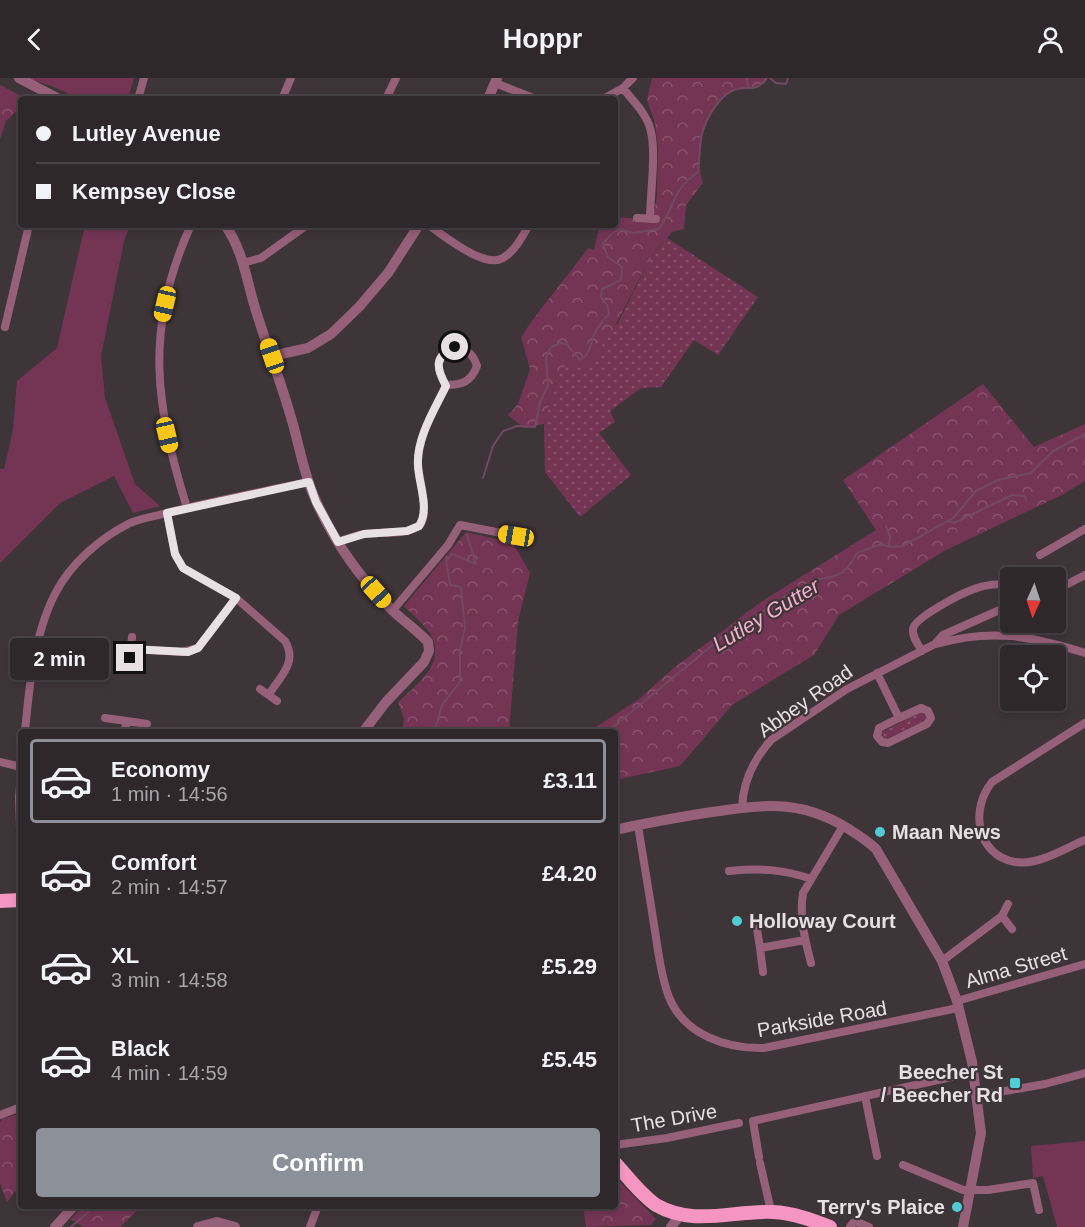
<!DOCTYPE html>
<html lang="en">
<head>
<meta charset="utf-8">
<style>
  body { margin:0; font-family:Helvetica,sans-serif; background:#3a3436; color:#f1f3f6; height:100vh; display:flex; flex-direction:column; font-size:22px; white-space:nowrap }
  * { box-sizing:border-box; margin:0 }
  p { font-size:20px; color:#a7a6a8 }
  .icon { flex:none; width:33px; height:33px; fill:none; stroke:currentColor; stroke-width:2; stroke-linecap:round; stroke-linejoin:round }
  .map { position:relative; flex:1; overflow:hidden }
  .details { position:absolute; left:18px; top:651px; width:600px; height:480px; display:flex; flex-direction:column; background:#2e282a; border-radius:6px; box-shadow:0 3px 9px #0003,0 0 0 2px #494447 }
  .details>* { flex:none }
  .top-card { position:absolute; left:18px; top:18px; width:600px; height:132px; border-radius:6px; box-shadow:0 3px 9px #0003,0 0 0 2px #494447; display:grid; align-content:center; height:132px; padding:0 18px; background:#2e282a }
  .needle { width:39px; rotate:183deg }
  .fabs { position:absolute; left:1000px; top:489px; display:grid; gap:12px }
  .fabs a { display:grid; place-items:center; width:66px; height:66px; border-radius:6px; background:#2e282a; box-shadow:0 3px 9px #0003,0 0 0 2px #494447; font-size:30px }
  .end { position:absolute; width:27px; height:27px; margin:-14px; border:8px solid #e7e1e4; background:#111; box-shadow:0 0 0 3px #111 }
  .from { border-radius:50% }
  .bubble { position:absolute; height:42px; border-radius:6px; background:#2e282a; box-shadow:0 3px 9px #0003,0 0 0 2px #494447; font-size:20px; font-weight:800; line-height:42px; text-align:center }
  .car { position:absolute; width:18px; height:36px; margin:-18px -9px; border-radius:8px; box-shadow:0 0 4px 2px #0007; background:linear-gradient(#f5c518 24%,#345 0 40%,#f5c518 0 76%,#345 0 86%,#f5c518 0) }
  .top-card b { display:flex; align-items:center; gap:21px; height:57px; font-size:22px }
  .top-card b+b { border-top:2px solid #494447 }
  .top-card i { width:15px; height:15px; background:#f1f3f6 }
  ul { padding:10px 0 0; list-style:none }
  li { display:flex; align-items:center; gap:18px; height:84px; margin:0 12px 9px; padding:0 6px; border:3px solid transparent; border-radius:6px }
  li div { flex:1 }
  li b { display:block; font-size:22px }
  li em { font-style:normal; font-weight:800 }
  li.current { border-color:#8c9099 }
  li>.icon { width:54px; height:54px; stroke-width:1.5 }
  .button { display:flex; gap:12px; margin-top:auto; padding:12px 18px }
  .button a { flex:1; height:69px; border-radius:6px; background:#8c9099; color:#fff; font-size:24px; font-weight:800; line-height:69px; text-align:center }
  header { display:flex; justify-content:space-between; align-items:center; height:78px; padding:0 18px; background:#2e282a; font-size:27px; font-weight:800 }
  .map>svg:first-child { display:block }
  .grass { fill:url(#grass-dots) }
  .forest { fill:url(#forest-crowns) }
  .green { fill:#743554 }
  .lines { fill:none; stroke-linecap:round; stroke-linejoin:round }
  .stream { stroke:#714960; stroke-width:2 }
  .minor { stroke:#966078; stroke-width:8 }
  .tertiary { stroke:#966078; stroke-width:10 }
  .trunk { stroke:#f496c1; stroke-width:14 }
  .route { stroke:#e7e1e4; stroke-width:8 }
  .poi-dot { fill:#51ccd4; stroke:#3e3538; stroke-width:2 }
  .labels { text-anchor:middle; stroke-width:4.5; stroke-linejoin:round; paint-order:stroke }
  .street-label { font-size:20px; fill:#e7e1e4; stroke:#3e3538 }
  .poi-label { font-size:20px; font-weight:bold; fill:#e7e1e4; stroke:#3e3538; text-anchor:start }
  .water-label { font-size:21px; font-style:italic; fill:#f4b1ce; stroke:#3e3538 }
</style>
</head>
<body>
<header><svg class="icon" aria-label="back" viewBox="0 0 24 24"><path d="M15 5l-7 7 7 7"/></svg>Hoppr<svg class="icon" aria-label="person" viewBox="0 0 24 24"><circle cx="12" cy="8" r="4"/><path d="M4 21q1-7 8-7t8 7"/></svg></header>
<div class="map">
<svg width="1085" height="1149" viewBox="0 0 1085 1149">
  <defs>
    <pattern id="grass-dots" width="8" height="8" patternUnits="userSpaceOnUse" patternTransform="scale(1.5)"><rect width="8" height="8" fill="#743554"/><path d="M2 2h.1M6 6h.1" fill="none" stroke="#88526c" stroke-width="1.8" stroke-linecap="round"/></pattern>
    <pattern id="forest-crowns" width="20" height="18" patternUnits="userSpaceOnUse" patternTransform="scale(1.5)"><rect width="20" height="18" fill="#743554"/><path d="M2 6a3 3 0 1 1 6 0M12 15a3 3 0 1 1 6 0" fill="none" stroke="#88526c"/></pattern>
  </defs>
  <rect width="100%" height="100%" fill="#3e3538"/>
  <path class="grass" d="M667 160 758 219 718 277 694 262 661 309 641 310 610 333 615 344 599 355 631 397 580 439 545 394 544 346 557 298 566 286 618 245 650 181Z
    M921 634 927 638 924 643 886 661 883 660 882 654Z"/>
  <path class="forest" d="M652 0H767C753 16 751 6 735 12 705 23 693 79 703 105L686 127 684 151 672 154C665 163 655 173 649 183 628 220 614 259 584 290L566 287 557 298 544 346 524 350 508 337 518 326 530 291 521 259C542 227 566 201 588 170L594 172 600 147H615V139L652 142 657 119 658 70 655 45 647 22Z
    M0 7 27 21H21V29L6 43 0 61Z
    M983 306 1034 369 1085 346V403L1064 416 946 472 839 537 814 577 732 627 680 688 615 702V654H588L639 621 675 589 761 524 876 452 843 402Z
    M466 454 513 465 530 495 518 543 509 654H402L404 641 398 624C416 607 445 587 432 559 427 548 412 537 404 528Z
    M21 1035V1106L7 1124 0 1105V1044L2 1041Z
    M615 1099 656 1141 651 1147 586 1149 583 1128H615Z
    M83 1128H142L120 1149H83L71 1141Z"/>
  <path class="green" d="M27 0H134L128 21H79L54 9Z
    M85 147H130L124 163 101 278 105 320 135 406 160 428 133 435 114 398 60 425 0 485V391H4L13 352 17 303 57 270Z
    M1085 1063V1149H1057L1043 1098 1033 1100 1031 1068Z"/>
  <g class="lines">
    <path class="stream" d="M747 0 748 9
      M770 0 776 5 786 6 788 0
      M483 400 493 368 503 353 517 348 535 349 540 324 548 308 546 279 551 269 561 265 567 267 580 282C592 274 589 269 594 257 598 249 603 242 609 236L607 227 601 219 602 211 621 202 622 189 608 179 603 166 611 156 620 151 633 155 659 151C667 140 669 132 675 120 680 108 689 101 698 94 700 80 699 64 703 52 708 38 720 17 734 12 751 6 753 17 767 0
      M949 443 954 445 1012 417 1025 418 1026 422
      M886 448 890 458 889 468
      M434 654 442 627 460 604V572L465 550 461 509 450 507 446 483 452 476 476 486 467 457
      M607 654 726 556 818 501C840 499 847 494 857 475L882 466 889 469 903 468 953 440 976 413 998 402 1031 395 1053 373 1085 356
      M71 1149 95 1128"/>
    <path class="minor" d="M495 5 536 21
      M623 10C632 22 646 35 650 50 657 72 650 116 650 141
      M138 21 144 0
      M282 21 291 0
      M386 21 396 0
      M603 21 623 10 633 0
      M637 140 656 141
      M428 147C445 158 484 191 503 180 515 173 522 159 529 147
      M243 185 261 180 307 147
      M5 249 29 147
      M187 430C155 326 144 250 191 147
      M167 435 175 476 183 490 236 520 285 563C298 584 280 599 269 616
      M337 464C346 461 355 458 364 456 378 454 408 457 419 448 431 437 418 400 418 385 418 358 435 331 446 307 436 290 434 277 455 269 468 273 473 275 477 288 471 304 462 307 446 307
      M1040 477 1085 451
      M1056 512 1085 497
      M393 532 448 467 460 447 517 458
      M1010 557 1011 536
      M936 566C992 550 1031 558 1085 575
      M131 571 182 574 198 570 236 520
      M922 573C918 566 912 559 913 551 914 540 962 515 974 511 986 506 998 506 1011 506
      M130 580 132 559
      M877 595 899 640 921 630 928 633 931 640 927 646 888 665 882 664 877 658 879 650 899 640
      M260 611 277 623
      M105 640 127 643
      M1085 645 992 704C970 731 976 777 1015 784 1038 788 1065 770 1085 762
      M25 654C29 609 34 557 55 516 70 486 100 460 130 445 142 440 157 438 170 434 216 422 262 414 308 404
      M124 654 127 643 147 646
      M0 684 21 689
      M21 697 19 719 21 784
      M742 730C743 703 753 682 771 662L847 611 935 566 943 557 1011 527
      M638 747C643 780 649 813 654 847 658 870 660 896 669 919 684 957 727 971 764 970L958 930
      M729 793C758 790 783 791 811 801
      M1008 826 1002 838 1012 851
      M757 851 760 870 805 862
      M760 870 763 894
      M942 883 1002 838
      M811 885C805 862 799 839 803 815L843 748
      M957 923 1085 886
      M865 1018 877 1078
      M977 1018 1045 1006 1085 995
      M0 1037 21 1029
      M615 1067 667 1060 739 1045
      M759 1079 753 1043 974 994
      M760 1085 771 1133
      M903 1087 963 1112H988L1033 1105 1039 1132
      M310 1149 318 1128
      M850 1149 853 1145 857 1144 869 1149"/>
    <path class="tertiary" d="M19 0 59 21
      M488 21 497 0
      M225 147C241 169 246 197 253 223 264 261 279 298 290 336 299 364 303 396 316 423 334 463 360 500 391 531 403 543 417 552 428 564L429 573 424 584 386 624 363 654
      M272 278 308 270 331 256 359 229 388 195 419 147
      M615 752C645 745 675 740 705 735 759 727 798 720 847 750 858 757 867 762 876 771L942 883 957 923 972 984 981 1055 963 1149
      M55 1149 74 1128
      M198 1149 217 1144 235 1149
      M671 1149 680 1137"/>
    <path class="trunk" d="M0 823 21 822
      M615 1085C628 1099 640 1116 656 1127 694 1149 734 1132 773 1134 793 1135 812 1142 830 1149"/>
  </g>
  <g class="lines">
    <path class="route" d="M130 580 131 571 188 574 198 570 236 520 183 490 175 476 167 435 309 404 316 424 338 464 364 456 407 453 419 448C430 431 419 407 418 388 416 360 435 331 446 308 436 290 434 278 455 269"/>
  </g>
  <g class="poi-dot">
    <circle cx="880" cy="754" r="6"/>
    <circle cx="737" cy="843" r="6"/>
    <rect x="1009" y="999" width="12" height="12" rx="3"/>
    <circle cx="957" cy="1129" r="6"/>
  </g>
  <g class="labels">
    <g class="street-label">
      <text transform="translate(805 623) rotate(-35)" y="7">Abbey Road</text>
      <text transform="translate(1016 889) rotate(-16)" y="7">Alma Street</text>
      <text transform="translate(822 941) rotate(-10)" y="7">Parkside Road</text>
      <text transform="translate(674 1040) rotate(-10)" y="7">The Drive</text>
    </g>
    <g class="poi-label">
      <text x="892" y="761">Maan News</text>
      <text x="749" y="850">Holloway Court</text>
      <text x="1003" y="1001" text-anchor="end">Beecher St<tspan x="1003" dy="23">/ Beecher Rd</tspan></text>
      <text x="945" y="1136" text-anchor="end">Terry's Plaice</text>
    </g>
    <g class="water-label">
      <text transform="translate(766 537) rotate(-31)" y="7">Lutley Gutter</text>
    </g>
  </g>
</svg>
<div class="fabs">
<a><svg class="needle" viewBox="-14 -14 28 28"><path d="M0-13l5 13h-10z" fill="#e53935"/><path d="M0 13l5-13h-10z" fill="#a7a6a8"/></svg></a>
<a><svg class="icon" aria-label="locate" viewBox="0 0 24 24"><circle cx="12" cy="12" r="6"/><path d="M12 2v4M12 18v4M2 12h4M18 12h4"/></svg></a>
</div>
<i class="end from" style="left:455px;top:269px"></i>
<i class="end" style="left:130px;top:580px"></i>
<div class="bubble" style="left:10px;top:560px;width:99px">2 min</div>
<i class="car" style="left:165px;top:226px;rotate:193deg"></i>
<i class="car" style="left:272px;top:278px;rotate:341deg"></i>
<i class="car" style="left:167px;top:357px;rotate:167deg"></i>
<i class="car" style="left:516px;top:458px;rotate:280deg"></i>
<i class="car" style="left:376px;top:514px;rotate:138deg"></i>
<div class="top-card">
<b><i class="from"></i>Lutley Avenue</b>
<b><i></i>Kempsey Close</b>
</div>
<section class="details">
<ul>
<li class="current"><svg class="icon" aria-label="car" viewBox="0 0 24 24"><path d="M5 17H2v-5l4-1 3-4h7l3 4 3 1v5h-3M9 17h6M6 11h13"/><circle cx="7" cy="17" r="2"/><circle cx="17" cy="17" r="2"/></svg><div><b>Economy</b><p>1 min · 14:56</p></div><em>£3.11</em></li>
<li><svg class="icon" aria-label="car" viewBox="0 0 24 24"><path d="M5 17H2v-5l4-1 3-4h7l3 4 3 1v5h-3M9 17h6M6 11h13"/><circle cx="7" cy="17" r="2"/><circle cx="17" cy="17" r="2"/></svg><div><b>Comfort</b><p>2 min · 14:57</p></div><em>£4.20</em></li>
<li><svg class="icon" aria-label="car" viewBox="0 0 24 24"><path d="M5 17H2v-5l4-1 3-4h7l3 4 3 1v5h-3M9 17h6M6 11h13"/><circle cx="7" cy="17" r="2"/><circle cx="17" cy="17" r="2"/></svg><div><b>XL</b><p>3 min · 14:58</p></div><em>£5.29</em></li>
<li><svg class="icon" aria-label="car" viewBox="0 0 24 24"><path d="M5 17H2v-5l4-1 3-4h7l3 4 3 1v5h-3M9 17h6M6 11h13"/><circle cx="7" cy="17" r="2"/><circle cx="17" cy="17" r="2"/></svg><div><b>Black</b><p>4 min · 14:59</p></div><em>£5.45</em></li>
</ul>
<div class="button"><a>Confirm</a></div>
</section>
</div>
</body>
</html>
